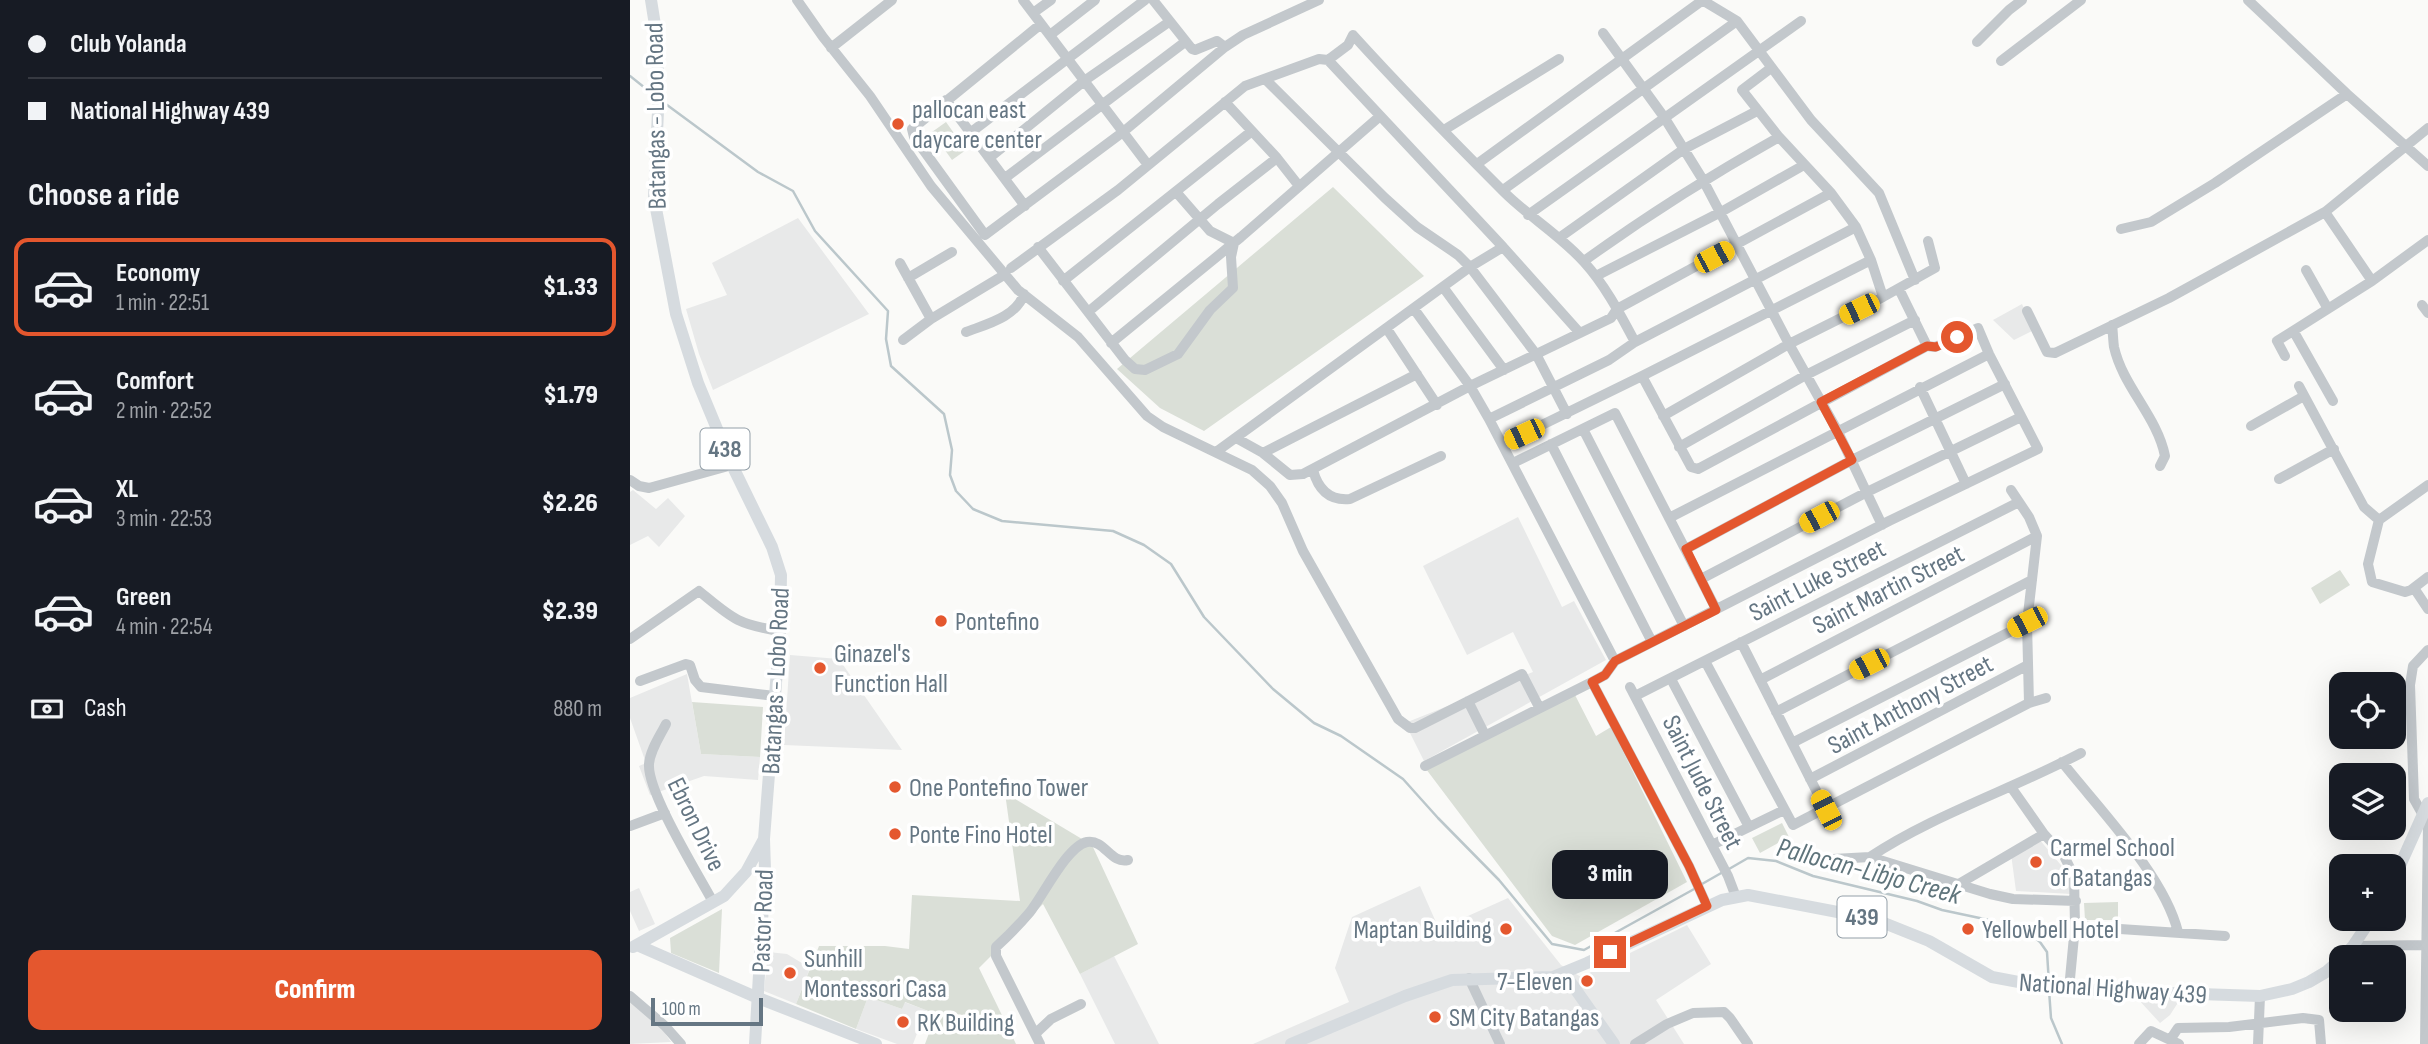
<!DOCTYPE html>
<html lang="en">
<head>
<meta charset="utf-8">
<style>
  body { margin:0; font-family:"Sofia Sans Condensed",sans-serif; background:#20242c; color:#f1f3f6; height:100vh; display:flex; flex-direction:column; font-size:26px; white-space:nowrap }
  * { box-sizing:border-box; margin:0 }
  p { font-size:23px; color:#9ea1a6 }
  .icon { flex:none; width:38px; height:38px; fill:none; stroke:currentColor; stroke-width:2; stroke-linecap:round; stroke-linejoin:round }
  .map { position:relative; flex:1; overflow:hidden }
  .panel { display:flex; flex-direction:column; background:#171b24; width:630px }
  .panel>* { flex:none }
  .banner { display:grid; align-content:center; height:154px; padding:0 28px; background:#171b24 }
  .controls { position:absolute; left:1699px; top:672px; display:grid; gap:14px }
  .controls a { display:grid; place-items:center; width:77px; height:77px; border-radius:14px; background:#171b24; box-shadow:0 7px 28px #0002; font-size:35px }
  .scale { position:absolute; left:21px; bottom:18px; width:112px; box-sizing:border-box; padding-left:7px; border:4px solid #657683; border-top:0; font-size:19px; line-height:24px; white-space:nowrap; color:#657683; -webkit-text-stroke:5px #fff; paint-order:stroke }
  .end { position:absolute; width:32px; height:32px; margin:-16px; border:9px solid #e4572e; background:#fff; box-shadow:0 0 0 4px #fff }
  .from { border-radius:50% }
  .bubble { position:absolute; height:49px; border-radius:14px; background:#171b24; box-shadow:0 7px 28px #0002; font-size:23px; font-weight:800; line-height:49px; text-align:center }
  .car { position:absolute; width:21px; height:42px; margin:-21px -10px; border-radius:9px; box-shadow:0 0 5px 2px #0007; background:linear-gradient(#f5c518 24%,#345 0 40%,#f5c518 0 76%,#345 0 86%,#f5c518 0) }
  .banner b { display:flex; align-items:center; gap:24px; height:66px; font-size:26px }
  .banner b+b { border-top:2px solid #363941 }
  .banner i { width:18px; height:18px; background:#f1f3f6 }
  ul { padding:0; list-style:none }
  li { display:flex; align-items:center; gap:21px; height:98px; margin:0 14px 10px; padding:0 14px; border:4px solid transparent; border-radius:14px }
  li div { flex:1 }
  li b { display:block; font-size:26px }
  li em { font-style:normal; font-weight:800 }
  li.on { border-color:#e4572e }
  li>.icon { width:63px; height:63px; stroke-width:1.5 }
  h2 { padding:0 28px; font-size:32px; line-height:84px }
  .pay { display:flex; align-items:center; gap:18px; height:77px; padding:0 28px; font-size:26px }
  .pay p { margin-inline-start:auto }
  .button { display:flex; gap:14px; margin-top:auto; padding:14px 28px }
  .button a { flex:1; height:80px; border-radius:14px; background:#e4572e; color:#fff; font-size:28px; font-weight:800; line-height:80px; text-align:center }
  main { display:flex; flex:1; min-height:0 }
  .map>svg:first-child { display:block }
  .built { fill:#e8e9e9 }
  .green { fill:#dadfd7 }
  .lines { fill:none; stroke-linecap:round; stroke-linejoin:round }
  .stream { stroke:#bbc7cb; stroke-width:2.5 }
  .minor { stroke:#c3c8cc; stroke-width:10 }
  .major { stroke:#d6dbdf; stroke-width:12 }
  .route { stroke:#e4572e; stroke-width:9 }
  .poi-dot { fill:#e4572e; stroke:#fff; stroke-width:2.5 }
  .labels { text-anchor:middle; stroke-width:7; stroke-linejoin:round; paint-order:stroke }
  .shield { fill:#fff; stroke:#939fa8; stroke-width:2 }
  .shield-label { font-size:24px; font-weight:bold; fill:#657683 }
  .poi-label { font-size:26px; fill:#657683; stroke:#fff; text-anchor:start }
  .street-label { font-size:26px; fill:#657683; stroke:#fff }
  .water-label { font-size:28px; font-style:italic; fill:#60757c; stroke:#fff }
</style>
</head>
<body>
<main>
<section class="panel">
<div class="banner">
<b><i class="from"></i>Club Yolanda</b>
<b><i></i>National Highway 439</b>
</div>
<h2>Choose a ride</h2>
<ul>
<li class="on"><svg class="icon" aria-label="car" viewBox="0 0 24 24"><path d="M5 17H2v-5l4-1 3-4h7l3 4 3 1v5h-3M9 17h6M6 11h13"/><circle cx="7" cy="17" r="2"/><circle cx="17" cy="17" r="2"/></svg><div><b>Economy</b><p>1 min · 22:51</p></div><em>$1.33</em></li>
<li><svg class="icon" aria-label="car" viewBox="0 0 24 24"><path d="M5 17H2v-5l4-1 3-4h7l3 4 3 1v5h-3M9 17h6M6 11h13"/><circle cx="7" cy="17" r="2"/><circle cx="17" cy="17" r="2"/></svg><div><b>Comfort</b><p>2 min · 22:52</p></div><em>$1.79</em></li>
<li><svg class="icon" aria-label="car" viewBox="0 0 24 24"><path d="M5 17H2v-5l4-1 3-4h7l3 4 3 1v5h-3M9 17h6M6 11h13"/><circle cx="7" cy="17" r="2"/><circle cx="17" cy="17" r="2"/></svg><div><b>XL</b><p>3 min · 22:53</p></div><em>$2.26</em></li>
<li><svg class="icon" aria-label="car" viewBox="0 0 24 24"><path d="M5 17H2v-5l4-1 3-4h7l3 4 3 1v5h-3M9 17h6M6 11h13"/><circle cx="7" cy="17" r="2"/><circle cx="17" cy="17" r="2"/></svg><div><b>Green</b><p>4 min · 22:54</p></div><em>$2.39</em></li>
</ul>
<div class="pay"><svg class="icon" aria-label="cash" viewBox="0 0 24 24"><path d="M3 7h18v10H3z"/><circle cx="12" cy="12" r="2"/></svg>Cash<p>880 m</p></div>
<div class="button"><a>Confirm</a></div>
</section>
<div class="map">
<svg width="1798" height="1044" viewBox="0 0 1798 1044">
  <rect width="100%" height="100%" fill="#fafaf8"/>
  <path class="built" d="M168 218 239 314 83 390 69 354 56 309 97 295 82 263Z
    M1392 304 1404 330 1384 340 1363 320Z
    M3 490 26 509 38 498 55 516 29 547 18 536 0 545V492Z
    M888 517 932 607 944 601 976 660 794 761 775 723 903 672 883 632 837 655 793 566Z
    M160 655 209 659 272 750 154 745Z
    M57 674 71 754 130 757 128 780 74 776 20 795 9 766 16 763 0 718V698Z
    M1409 839 1441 877V894L1386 891 1381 854Z
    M790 886 809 929 878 898 931 965 951 977 1057 925 1081 964 1026 1000 1054 1044H623L719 1002 705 968 722 917Z
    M9 888 25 924 9 931 0 911V892Z
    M138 952 157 954 180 968 166 1004 134 991Z
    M484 956 529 1044H485L450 974Z
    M238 997 272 1009 274 1002 296 1010 283 1044H267L226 1029Z
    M1507 998H1551L1540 1015 1530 1023Z
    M0 1001 32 1029 41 1042 0 1044Z"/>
  <path class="green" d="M316 122 336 150 322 160 302 132Z
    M703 187 794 276 574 431 530 408 487 369Z
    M1710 570 1720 585 1690 604 1681 588Z
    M945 695 966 736 981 727 1057 882 945 945 922 936 796 769Z
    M62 702 133 707 130 757 71 754Z
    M375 793 462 845 508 944 450 974 413 904 349 968 386 1044H295L306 1014 275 1002 272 1009 238 997 226 1029 166 1004 189 946H255L279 949 282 895 390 901Z
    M1152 823 1159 837 1130 853 1122 838Z
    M1488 902V920H1455L1454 903Z
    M92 909 89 973 41 953 40 938Z"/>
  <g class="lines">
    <path class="stream" d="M0 76 25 96
      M33 102 128 172 163 191 185 231 258 311 256 339 261 366 314 414 322 450 320 475 326 491 343 509 372 521 483 531 514 545 541 564 574 617 643 689 684 723 711 736 773 779 808 818 869 880 922 944 954 950 1066 888
      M1099 869 1118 858 1146 861 1183 876 1287 901 1312 910 1359 920 1378 929 1399 933 1410 942 1417 952 1419 984
      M1072 884 1093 872
      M1419 990 1421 1018 1432 1044"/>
    <path class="minor" d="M167 0 193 37 240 96 301 186 388 290 448 337 517 416 533 427 622 470 640 486 652 503 673 551 768 719 780 728H785L892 674 909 707
      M393 0 518 165
      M523 0 562 49 565 50 587 41 595 47
      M1072 0 1107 21 1181 120 1249 193 1285 280
      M1618 0 1717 94 1798 166
      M403 13 421 0
      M411 24 282 129 284 137 355 235 493 132 595 47 613 35 689 0
      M973 33 1034 117 1073 180 1159 344 1207 430 1252 525
      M420 35 465 0
      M1347 42 1379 10 1392 0
      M201 48 262 0
      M698 60 873 247 949 332
      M1371 61 1451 0
      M1141 68 1112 90 1149 137 1201 193 1226 227 1241 260 1253 297
      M635 79 755 198 787 227 828 255 840 267 906 354 937 414
      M316 100 395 206
      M595 102 647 158 669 186
      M814 130 929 59
      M340 133 515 0
      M359 158 454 81 539 22
      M847 164 1073 0
      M375 178 555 42
      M873 190 1107 21
      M898 215 1171 21
      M1491 229 1521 222 1585 183 1717 94
      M929 238 1054 149 1127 111
      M408 247 495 360 505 369 515 370 548 354 580 310 603 288 601 257 604 243 580 231 547 193
      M954 261C1016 216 1081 175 1149 137
      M270 263 301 319
      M381 268 488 190 615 86 689 59 698 60 718 45 723 35C772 89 822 140 874 192 899 217 930 235 954 262 975 285 990 314 1005 342
      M1676 270 1698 309
      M966 276 1091 212 1174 165
      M278 278 322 252
      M433 281 622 131
      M1742 281 1798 240
      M813 287 874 370
      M1269 289 1297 346
      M1792 305 1798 313
      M784 309 840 386 859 419 985 661
      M1397 311 1417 352 1425 353 1539 298 1695 212 1798 128
      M458 312 588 204 647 158
      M1482 325C1483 332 1483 340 1484 347 1493 387 1527 416 1535 456L1530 466
      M757 329 807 405
      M336 332C357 324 386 317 394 294
      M1664 332 1703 401
      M273 340 301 319 374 275
      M481 343 611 237 749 117
      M1655 356 1647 341 1742 281 1695 212
      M1669 386 1734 507 1749 520 1798 485
      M1290 387 1336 484
      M1033 416 1159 344 1253 297 1305 268 1298 241
      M859 419 979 360 1005 342 1226 227
      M1621 426 1674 396
      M953 429 1054 626
      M606 438 633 453 660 475 673 474 840 386 981 318 987 309 1201 193
      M873 444 1012 376 1241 260
      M921 444 1022 642
      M1049 447 1176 375 1285 320
      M586 452 840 267 873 247
      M633 453 787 374
      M883 463 985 413 1086 609
      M683 470C688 489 699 501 720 499L811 456
      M1649 479 1704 449
      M0 480 9 486 19 488 102 465
      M1381 490 1399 517 1407 536 1397 623 1399 703
      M1039 518 1359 354
      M1749 520 1738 564 1742 582 1775 592 1781 590 1798 577
      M1056 549 1222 460 1375 384
      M1071 579 1237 492 1391 417
      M1784 588 1798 609
      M0 639 69 591C102 618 106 624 150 631
      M1111 642 1196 810
      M1075 661 1163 825 1399 703 1416 698
      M1041 679 1119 827
      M1130 680 1407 536
      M10 681 56 664 60 665 65 680 71 687 145 696
      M962 682 1059 866 1077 906
      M1000 687 1098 876 1106 897
      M1005 696 1389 502
      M838 701 855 735
      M1146 712 1402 580
      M36 724C30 736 20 750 19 764 17 792 68 874 83 902
      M1162 743 1397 623
      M1432 762C1469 809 1534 875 1548 932
      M795 766 962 682 975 675 985 661 1259 521 1408 449 1359 354 1348 328 1305 347 1297 346 1068 469 1061 467 1012 376
      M1180 779 1398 665
      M1381 787 1414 834 1434 856 1444 876 1445 926 1439 989
      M0 826 35 813
      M1082 845 1154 810
      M1240 857C1303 815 1383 789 1451 753
      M1203 859 1240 857 1360 894 1383 899 1446 901
      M1327 885 1414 834
      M1445 926 1595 936
      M1723 946 1796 945
      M839 978 870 1044
      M0 996 35 1026 51 1044
      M405 1034 421 1019 451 1004
      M1540 1040 1548 1028 1599 1027 1673 1018 1689 1020 1691 1044
      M410 1044 366 956V947C378 936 389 925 400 912 413 896 437 846 457 842 475 839 480 864 498 860
      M1005 1044 1037 1024 1063 1013 1094 1012 1100 1018 1118 1044
      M1509 1044 1521 1031 1549 1044
      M1628 1044 1630 996
      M1795 1044 1798 824 1784 799 1780 685 1783 666 1798 650"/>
    <path class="major" d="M21 0 25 25 29 89 24 198 46 314 68 383 102 465 142 547 151 575 150 631 134 839 135 870 125 1044
      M1764 879 1798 803
      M7 945 128 998 246 1044
      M3 947 94 896 116 872 134 839
      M1713 957 1723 946 1741 919
      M934 973 984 1044
      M661 1044 775 996 822 980 923 977 957 963 1092 900 1118 895 1244 919 1299 941 1362 977 1405 985 1477 991 1630 996 1662 989 1679 982 1696 972 1712 958"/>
  </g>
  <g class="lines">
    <path class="route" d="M980 952 1077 906 1059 866 962 682 975 675 985 661 1086 610 1056 549 1222 460 1191 402 1297 346 1306 347 1327 337"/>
  </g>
  <g class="poi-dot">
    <circle cx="268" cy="124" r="7"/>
    <circle cx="311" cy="621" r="7"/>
    <circle cx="190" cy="668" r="7"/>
    <circle cx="265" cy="787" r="7"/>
    <circle cx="265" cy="834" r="7"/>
    <circle cx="1406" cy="862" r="7"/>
    <circle cx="876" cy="929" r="7"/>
    <circle cx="1338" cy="929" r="7"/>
    <circle cx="160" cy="973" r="7"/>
    <circle cx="957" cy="981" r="7"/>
    <circle cx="805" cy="1017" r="7"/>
    <circle cx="273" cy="1022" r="7"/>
  </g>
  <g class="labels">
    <g class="shield">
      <rect x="70.5" y="428.5" width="49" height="41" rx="5"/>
      <rect x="1207.5" y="896.5" width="49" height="41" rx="5"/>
    </g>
    <g class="shield-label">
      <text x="95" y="457">438</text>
      <text x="1232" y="925">439</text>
    </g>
    <g class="poi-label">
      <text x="282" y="118">pallocan east<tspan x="282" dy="30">daycare center</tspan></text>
      <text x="325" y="630">Pontefino</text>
      <text x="204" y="662">Ginazel's<tspan x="204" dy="30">Function Hall</tspan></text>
      <text x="279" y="796">One Pontefino Tower</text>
      <text x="279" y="843">Ponte Fino Hotel</text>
      <text x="1420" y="856">Carmel School<tspan x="1420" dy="30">of Batangas</tspan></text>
      <text x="862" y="938" text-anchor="end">Maptan Building</text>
      <text x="1352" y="938">Yellowbell Hotel</text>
      <text x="174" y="967">Sunhill<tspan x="174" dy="30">Montessori Casa</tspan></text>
      <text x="943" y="990" text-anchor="end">7-Eleven</text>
      <text x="819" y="1026">SM City Batangas</text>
      <text x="287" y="1031">RK Building</text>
    </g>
    <g class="street-label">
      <text transform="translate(25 116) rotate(-91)" y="9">Batangas - Lobo Road</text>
      <text transform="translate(1187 580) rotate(-27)" y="9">Saint Luke Street</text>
      <text transform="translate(1258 589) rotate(-27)" y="9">Saint Martin Street</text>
      <text transform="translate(145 681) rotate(-87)" y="9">Batangas - Lobo Road</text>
      <text transform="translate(1280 704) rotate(-28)" y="9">Saint Anthony Street</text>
      <text transform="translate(1073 782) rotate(63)" y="9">Saint Jude Street</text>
      <text transform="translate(67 824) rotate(64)" y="9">Ebron Drive</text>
      <text transform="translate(132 921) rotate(-88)" y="9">Pastor Road</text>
      <text transform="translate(1483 988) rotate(4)" y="9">National Highway 439</text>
    </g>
    <g class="water-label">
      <text transform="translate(1239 870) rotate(15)" y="10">Pallocan-Libjo Creek</text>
    </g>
  </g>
</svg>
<div class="controls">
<a><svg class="icon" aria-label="locate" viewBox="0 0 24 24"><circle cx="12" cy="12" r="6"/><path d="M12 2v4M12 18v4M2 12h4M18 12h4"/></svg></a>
<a><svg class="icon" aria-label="layers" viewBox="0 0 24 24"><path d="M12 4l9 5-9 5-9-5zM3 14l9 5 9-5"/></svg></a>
<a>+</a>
<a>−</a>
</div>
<div class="scale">100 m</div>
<i class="end from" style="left:1327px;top:337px"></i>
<i class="end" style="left:980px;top:952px"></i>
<div class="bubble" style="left:922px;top:850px;width:116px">3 min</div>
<i class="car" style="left:1084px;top:257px;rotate:62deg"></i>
<i class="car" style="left:1229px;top:309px;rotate:244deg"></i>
<i class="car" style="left:894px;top:434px;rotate:245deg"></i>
<i class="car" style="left:1189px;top:517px;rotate:242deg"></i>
<i class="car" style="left:1397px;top:622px;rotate:243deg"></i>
<i class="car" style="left:1239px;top:664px;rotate:243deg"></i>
<i class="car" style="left:1196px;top:810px;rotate:333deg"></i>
</div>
</main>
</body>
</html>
